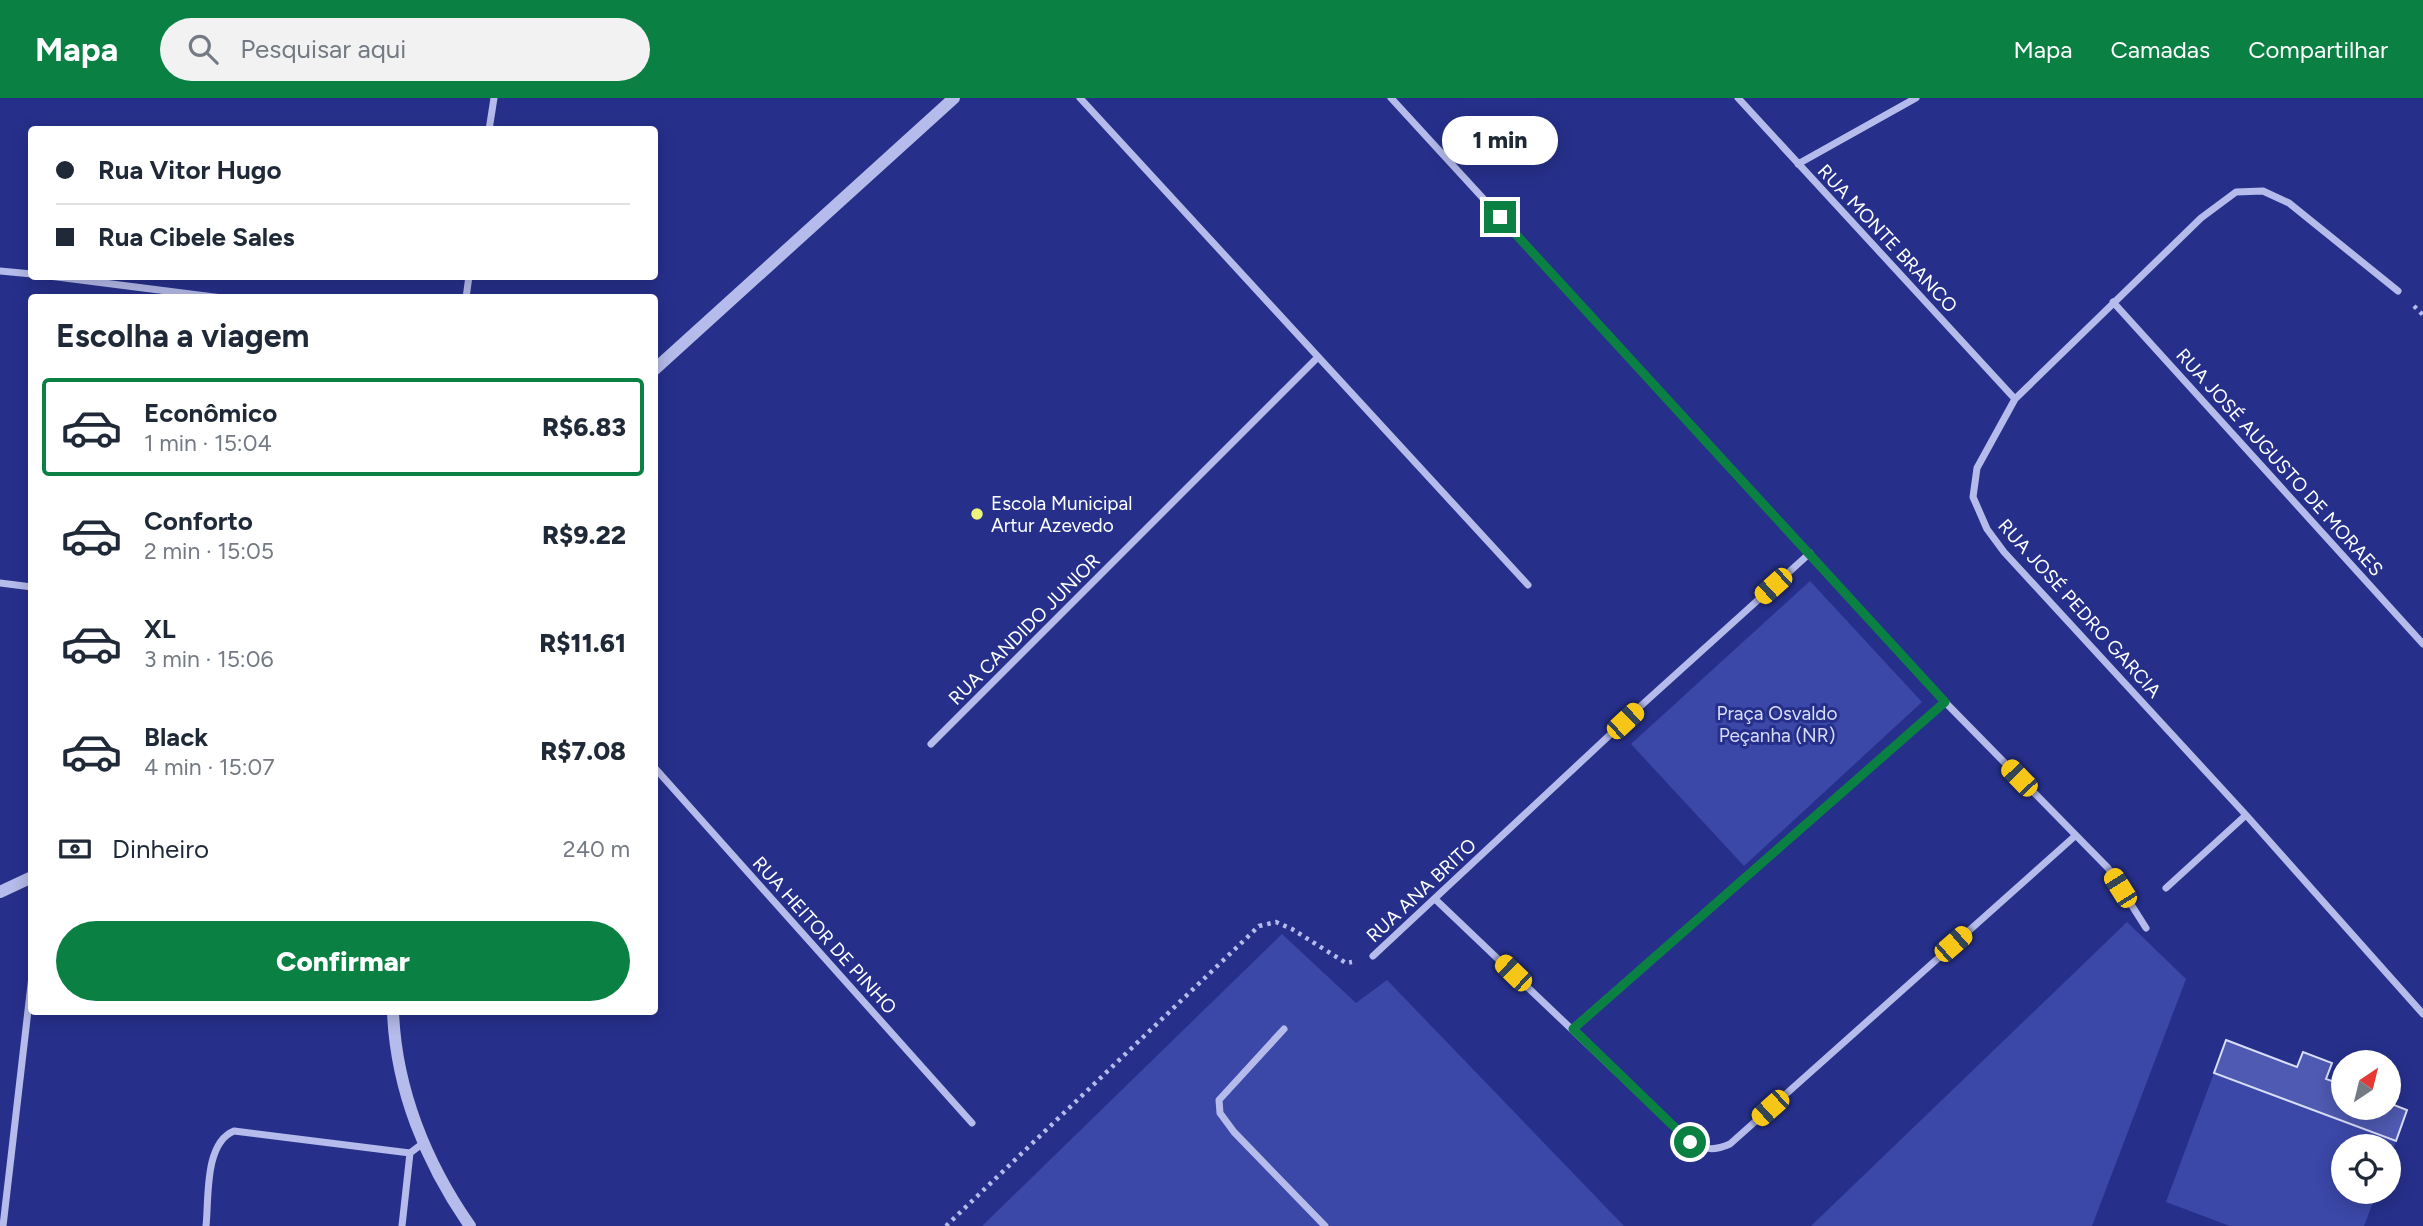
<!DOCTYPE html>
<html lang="pt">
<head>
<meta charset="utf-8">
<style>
  body { margin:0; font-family:Figtree,sans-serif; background:#f2f2f3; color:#1f2937; height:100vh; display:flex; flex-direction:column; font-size:26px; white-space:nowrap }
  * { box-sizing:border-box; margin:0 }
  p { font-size:23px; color:#747a83 }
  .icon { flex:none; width:38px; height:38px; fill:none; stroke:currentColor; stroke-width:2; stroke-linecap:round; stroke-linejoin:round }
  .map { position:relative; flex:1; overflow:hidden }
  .side { position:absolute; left:28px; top:196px; width:630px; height:721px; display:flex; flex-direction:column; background:#fff; border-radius:7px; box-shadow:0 4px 18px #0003 }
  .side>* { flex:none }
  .hud { position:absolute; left:28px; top:28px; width:630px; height:154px; border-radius:7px; box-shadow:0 4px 18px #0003; display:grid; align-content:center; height:154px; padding:0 28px; background:#fff }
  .needle { width:46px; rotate:35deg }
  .buttons { position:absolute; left:2331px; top:952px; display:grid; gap:14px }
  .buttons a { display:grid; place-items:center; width:70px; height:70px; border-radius:50%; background:#fff; box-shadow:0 4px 18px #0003; font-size:35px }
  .end { position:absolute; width:32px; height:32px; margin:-16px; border:9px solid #0b8043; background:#fff; box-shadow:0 0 0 4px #fff }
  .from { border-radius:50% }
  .bubble { position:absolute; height:49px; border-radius:24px; background:#fff; box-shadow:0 4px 18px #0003; font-size:23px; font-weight:800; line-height:49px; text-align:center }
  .car { position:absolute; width:21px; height:42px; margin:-21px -10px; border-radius:9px; box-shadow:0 0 5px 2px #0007; background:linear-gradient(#f5c518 24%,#345 0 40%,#f5c518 0 76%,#345 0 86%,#f5c518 0) }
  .hud b { display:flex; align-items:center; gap:24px; height:66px; font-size:26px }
  .hud b+b { border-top:2px solid #e0e1e3 }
  .hud i { width:18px; height:18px; background:#1f2937 }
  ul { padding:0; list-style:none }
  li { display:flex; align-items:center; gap:21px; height:98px; margin:0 14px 10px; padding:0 14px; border:4px solid transparent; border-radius:7px }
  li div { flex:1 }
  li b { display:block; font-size:26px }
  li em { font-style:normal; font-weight:800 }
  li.selected { border-color:#0b8043 }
  li>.icon { width:63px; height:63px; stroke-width:1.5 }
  h2 { padding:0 28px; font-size:32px; line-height:84px }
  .pay { display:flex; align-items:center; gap:18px; height:77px; padding:0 28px; font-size:26px }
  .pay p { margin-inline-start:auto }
  .button { display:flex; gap:14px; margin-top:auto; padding:14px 28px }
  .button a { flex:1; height:80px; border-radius:42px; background:#0b8043; color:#fff; font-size:28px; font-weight:800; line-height:80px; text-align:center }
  header { display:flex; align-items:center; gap:42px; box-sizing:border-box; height:98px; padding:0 35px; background:#0b8043; color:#fff }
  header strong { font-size:33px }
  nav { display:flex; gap:38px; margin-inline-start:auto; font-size:24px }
  .search { width:490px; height:63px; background:#f2f2f3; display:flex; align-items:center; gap:18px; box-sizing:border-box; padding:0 24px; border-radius:38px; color:#747a83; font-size:26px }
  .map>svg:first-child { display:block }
  .green { fill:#3b48a8 }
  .building { fill:#4f5ab2; stroke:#d9ddf8; stroke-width:2 }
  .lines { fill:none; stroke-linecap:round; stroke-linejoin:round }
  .path { stroke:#b5bbea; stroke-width:4.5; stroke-dasharray:3.5 5; stroke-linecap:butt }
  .minor { stroke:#b5bbea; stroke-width:7 }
  .tertiary { stroke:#b5bbea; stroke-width:12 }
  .route { stroke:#0b8043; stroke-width:9 }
  .poi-dot { fill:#edf37a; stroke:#26308b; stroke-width:2.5 }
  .labels { text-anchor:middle; stroke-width:6; stroke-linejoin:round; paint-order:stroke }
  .street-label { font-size:19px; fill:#fff; stroke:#26308b }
  .poi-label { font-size:19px; fill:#fff; stroke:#26308b; text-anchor:start }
  .park-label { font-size:19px; fill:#d9ddf8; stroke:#26308b }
</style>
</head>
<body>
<header>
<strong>Mapa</strong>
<div class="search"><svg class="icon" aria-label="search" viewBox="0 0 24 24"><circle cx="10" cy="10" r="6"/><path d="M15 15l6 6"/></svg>Pesquisar aqui</div>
<nav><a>Mapa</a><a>Camadas</a><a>Compartilhar</a></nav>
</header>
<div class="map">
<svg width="2423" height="1128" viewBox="0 0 2423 1128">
  <rect width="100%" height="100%" fill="#26308b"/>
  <path class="green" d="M1810 483 1922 604 1744 768 1631 646Z
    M2127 824 2186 881 2092 1128H1811Z
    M1282 836 1356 905 1387 882 1624 1128H982Z
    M2214 975 2396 1043 2389 1062V1048H2343V1094H2377L2364 1128H2230L2166 1104Z"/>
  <path class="building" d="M2226 942 2297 969 2303 954 2332 965 2326 981 2343 987V1010H2389V1005L2407 1012 2396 1043 2214 975Z"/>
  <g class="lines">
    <path class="path" d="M2414 208 2423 217
      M946 1128 1259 828 1276 824 1292 831 1346 865 1352 864"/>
    <path class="minor" d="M1080 0 1528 487
      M1391 0 1945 604 2108 770 2146 830
      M1738 0 2015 301
      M489 32 494 0
      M1798 66 1916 0
      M0 173 32 176
      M49 178 222 200
      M2398 193 2289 105 2263 93 2236 94 2201 120 2015 301 1977 370 1973 399 1987 431 2004 454 2246 717 2423 916
      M466 200 469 178
      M2113 204 2423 546
      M0 485 32 489
      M931 646 1318 259
      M654 669 972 1025
      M2166 790 2246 717
      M1435 801 1690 1044C1706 1052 1714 1053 1730 1046L2075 738
      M1373 858 1644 605 1810 455
      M1284 931 1219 1002 1220 1015 1234 1034 1325 1128
      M1572 931 1945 604
      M3 1128 32 878
      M206 1128C209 1101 204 1045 234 1033L410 1055
      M402 1128 410 1055 422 1046"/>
    <path class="tertiary" d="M654 272 954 0
      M0 794 32 779
      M393 914C396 991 426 1065 470 1128"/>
  </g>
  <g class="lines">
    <path class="route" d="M1500 119 1945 604 1573 931 1690 1044"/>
  </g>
  <circle class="poi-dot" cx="977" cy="416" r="7"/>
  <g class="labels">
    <g class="street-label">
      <text transform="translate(1888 140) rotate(47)" y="7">RUA MONTE BRANCO</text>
      <text transform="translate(2280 364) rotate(48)" y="7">RUA JOSÉ AUGUSTO DE MORAES</text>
      <text transform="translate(2080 510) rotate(48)" y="7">RUA JOSÉ PEDRO GARCIA</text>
      <text transform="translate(1024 531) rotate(-45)" y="7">RUA CANDIDO JUNIOR</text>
      <text transform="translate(1421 792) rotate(-43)" y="7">RUA ANA BRITO</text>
      <text transform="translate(825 837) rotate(48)" y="7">RUA HEITOR DE PINHO</text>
    </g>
    <g class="poi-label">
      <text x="991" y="412">Escola Municipal<tspan x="991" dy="22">Artur Azevedo</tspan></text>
    </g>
    <g class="park-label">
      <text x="1777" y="622">Praça Osvaldo<tspan x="1777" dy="22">Peçanha (NR)</tspan></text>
    </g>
  </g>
</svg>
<div class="buttons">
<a><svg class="needle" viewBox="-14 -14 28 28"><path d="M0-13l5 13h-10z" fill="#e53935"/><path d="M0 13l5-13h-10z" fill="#747a83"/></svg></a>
<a><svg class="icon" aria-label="locate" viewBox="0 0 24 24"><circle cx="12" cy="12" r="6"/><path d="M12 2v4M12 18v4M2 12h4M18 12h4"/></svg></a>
</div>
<i class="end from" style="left:1690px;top:1044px"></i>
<i class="end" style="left:1500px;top:119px"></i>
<div class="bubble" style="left:1442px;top:18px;width:116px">1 min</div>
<i class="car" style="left:1773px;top:488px;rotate:228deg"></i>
<i class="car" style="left:1625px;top:623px;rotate:47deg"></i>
<i class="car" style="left:2019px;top:680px;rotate:316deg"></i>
<i class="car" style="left:2120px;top:790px;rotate:328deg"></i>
<i class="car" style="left:1953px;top:846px;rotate:49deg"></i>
<i class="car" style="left:1513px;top:875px;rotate:314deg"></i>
<i class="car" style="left:1770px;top:1010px;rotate:228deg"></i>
<div class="hud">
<b><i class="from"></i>Rua Vitor Hugo</b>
<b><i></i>Rua Cibele Sales</b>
</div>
<section class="side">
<h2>Escolha a viagem</h2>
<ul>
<li class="selected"><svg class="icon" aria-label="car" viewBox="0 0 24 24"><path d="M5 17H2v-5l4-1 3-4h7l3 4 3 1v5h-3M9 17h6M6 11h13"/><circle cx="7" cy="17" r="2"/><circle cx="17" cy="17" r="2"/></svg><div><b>Econômico</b><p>1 min · 15:04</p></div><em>R$6.83</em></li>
<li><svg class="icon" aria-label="car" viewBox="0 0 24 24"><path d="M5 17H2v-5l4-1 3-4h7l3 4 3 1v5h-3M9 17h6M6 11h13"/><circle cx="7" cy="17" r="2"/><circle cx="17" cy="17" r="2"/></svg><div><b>Conforto</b><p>2 min · 15:05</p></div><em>R$9.22</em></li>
<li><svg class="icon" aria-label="car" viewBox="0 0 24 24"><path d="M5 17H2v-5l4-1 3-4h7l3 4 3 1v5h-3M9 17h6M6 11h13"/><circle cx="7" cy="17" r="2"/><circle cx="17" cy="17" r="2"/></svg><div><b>XL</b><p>3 min · 15:06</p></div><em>R$11.61</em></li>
<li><svg class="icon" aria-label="car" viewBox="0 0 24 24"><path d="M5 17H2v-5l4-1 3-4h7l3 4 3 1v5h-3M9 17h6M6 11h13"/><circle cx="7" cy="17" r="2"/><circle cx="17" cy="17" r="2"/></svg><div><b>Black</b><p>4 min · 15:07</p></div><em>R$7.08</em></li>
</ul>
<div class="pay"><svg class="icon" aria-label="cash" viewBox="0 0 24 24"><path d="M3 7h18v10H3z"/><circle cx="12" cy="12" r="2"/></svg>Dinheiro<p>240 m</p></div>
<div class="button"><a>Confirmar</a></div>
</section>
</div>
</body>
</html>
